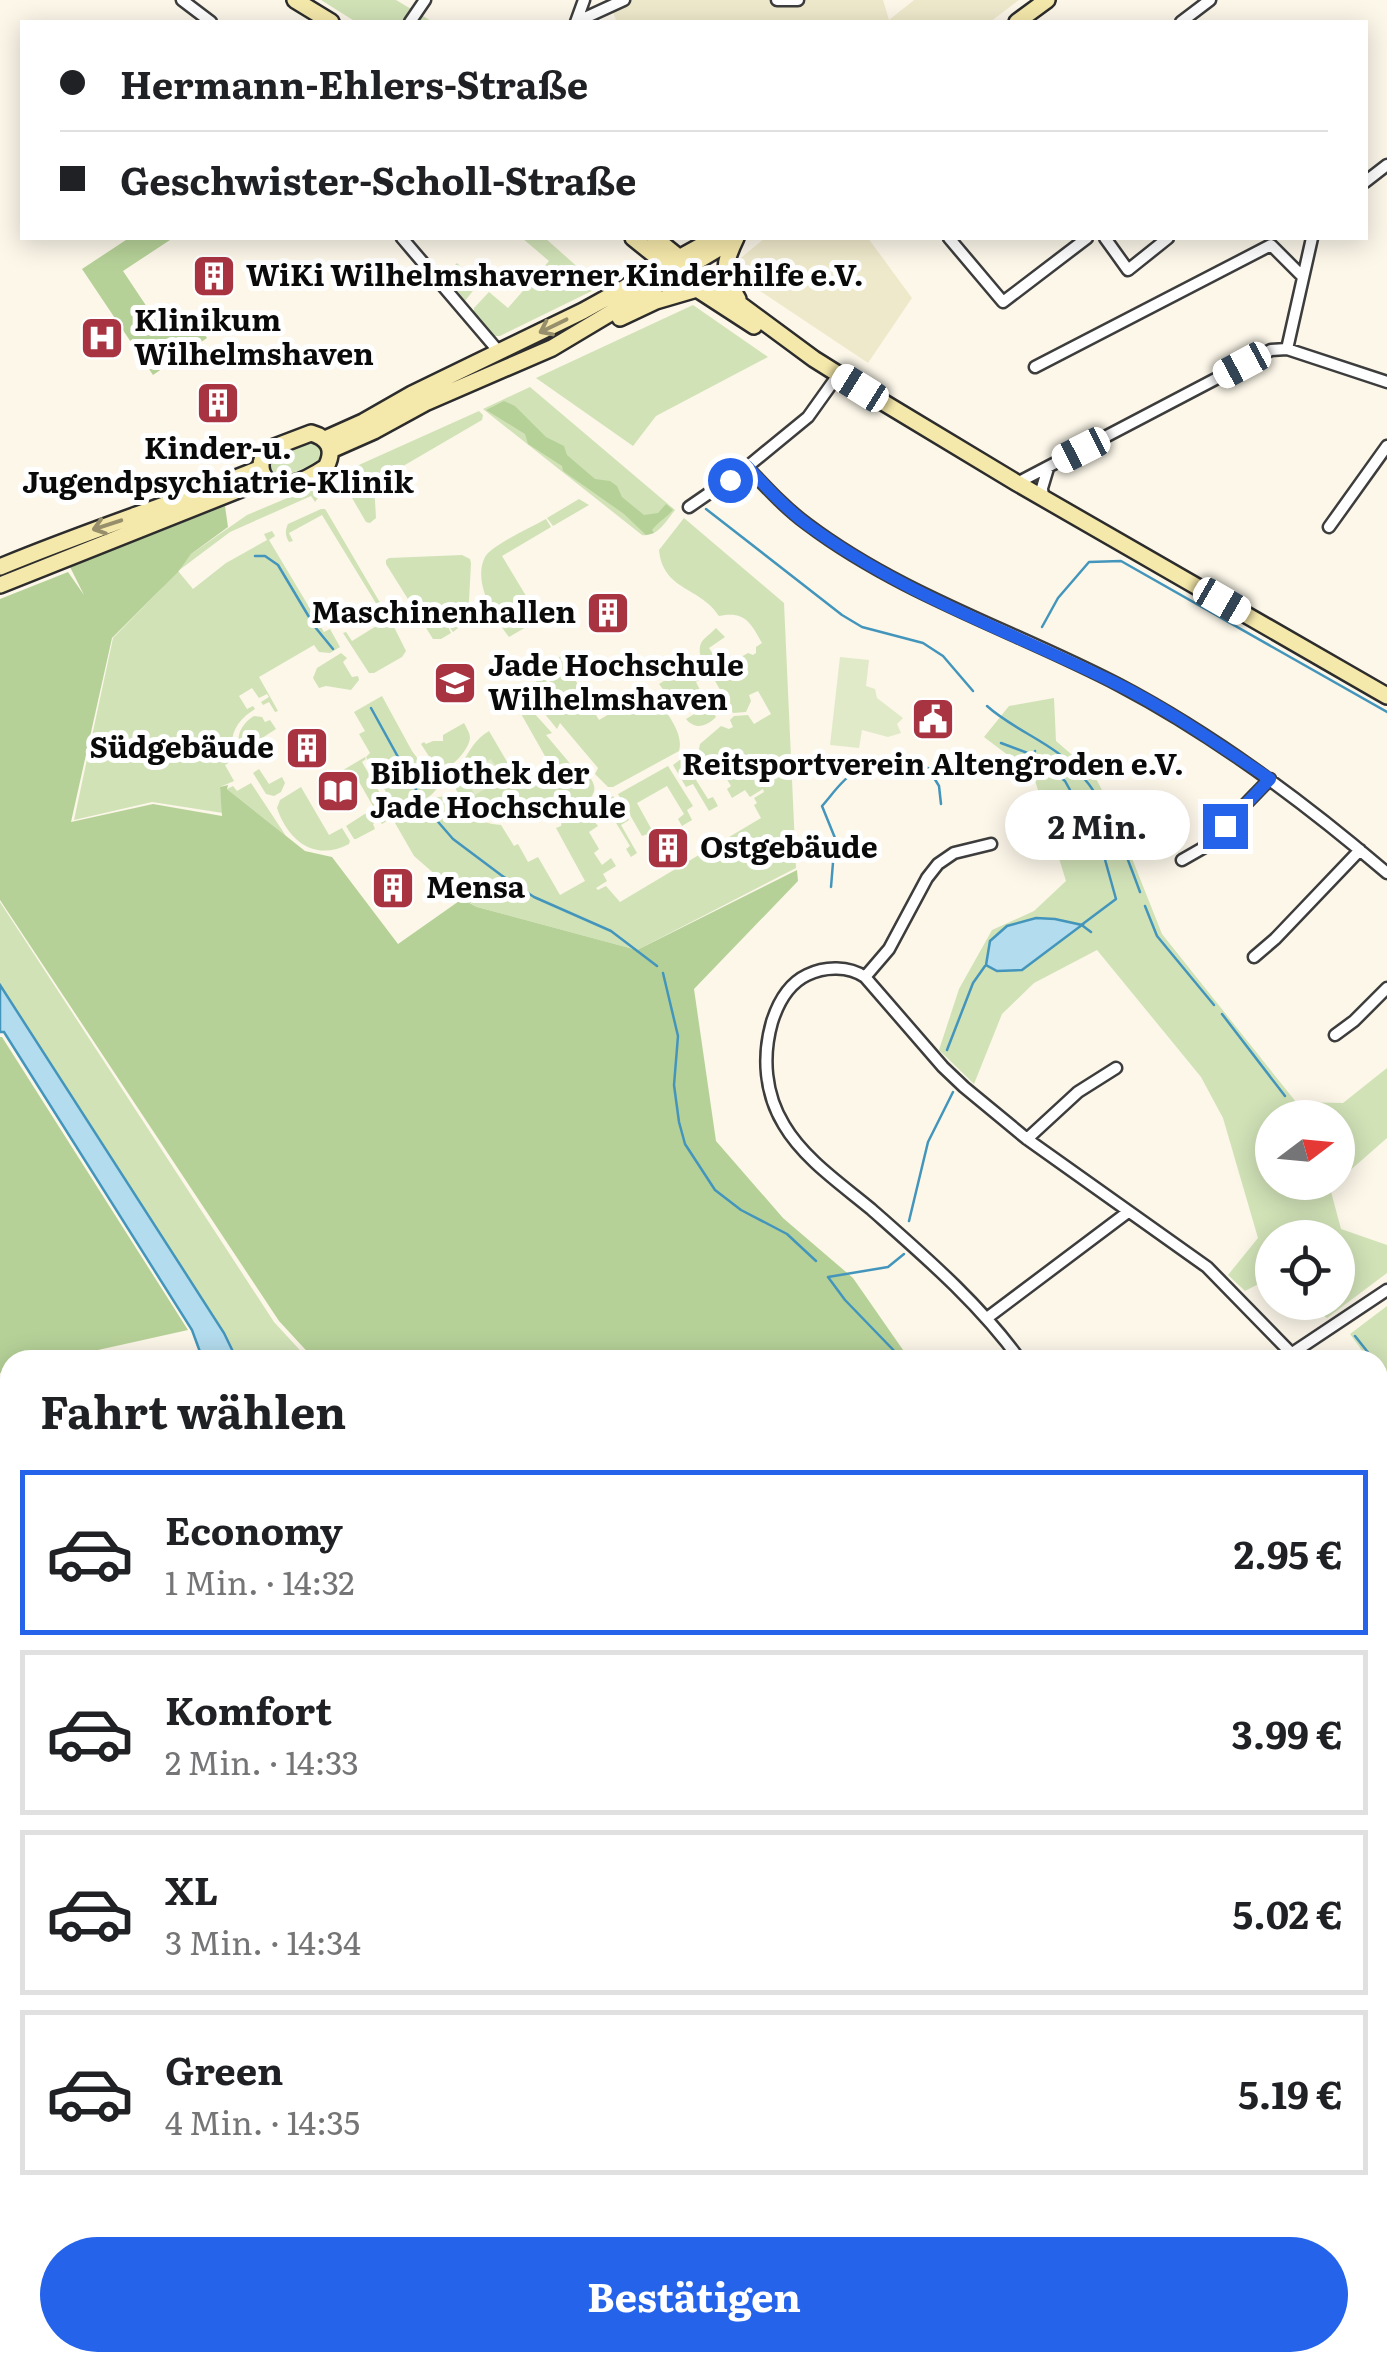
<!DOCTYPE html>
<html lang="de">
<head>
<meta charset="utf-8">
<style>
  body { margin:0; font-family:Literata,serif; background:#f2f2f2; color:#202124; height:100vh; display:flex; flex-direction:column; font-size:38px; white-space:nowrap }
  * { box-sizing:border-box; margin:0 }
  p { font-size:32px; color:#757577 }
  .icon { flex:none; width:55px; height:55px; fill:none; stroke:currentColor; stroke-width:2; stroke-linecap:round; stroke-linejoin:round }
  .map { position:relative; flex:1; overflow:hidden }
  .drawer { position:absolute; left:0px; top:1350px; width:1388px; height:1022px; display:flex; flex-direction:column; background:#fff; border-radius:30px 30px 0 0; box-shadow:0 5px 25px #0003 }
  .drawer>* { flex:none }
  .guide { position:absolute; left:20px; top:20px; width:1348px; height:220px; border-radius:0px; box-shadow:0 5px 25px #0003; display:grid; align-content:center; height:220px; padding:0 40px; background:#fff }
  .needle { width:65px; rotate:74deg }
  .buttons { position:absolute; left:1255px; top:1100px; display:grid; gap:20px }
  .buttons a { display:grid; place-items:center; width:100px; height:100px; border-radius:50%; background:#fff; box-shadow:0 5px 25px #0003; font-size:50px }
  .end { position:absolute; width:45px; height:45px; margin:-22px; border:12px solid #2563eb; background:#fff; box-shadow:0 0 0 5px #fff }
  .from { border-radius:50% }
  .bubble { position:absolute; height:70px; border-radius:35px; background:#fff; box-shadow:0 5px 25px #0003; font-size:32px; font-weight:700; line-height:70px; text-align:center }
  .car { position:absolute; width:30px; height:60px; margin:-30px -15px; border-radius:12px; box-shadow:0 0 8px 2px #0007; background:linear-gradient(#fff 24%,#345 0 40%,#fff 0 76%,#345 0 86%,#fff 0) }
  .guide b { display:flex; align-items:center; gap:35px; height:95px; font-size:38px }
  .guide b+b { border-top:2px solid #e0e0e0 }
  .guide i { width:25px; height:25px; background:#202124 }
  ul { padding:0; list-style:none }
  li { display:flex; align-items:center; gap:30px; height:165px; margin:0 20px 15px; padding:0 20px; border:5px solid #e0e0e0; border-radius:0px }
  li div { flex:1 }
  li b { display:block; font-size:38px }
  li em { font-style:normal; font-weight:700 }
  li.current { border-color:#2563eb }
  li>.icon { width:90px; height:90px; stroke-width:1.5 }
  h2 { padding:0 40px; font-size:45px; line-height:120px }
  .primary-button { display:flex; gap:20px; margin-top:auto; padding:20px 40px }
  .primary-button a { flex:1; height:115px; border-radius:60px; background:#2563eb; color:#fff; font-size:40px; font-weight:700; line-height:115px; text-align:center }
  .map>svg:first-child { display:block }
  .farmland { fill:#efe9cc }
  .green { fill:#d1e2b7 }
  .forest { fill:#b6d198 }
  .pitch { fill:#e1eac8 }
  .water { fill:#b3dcee; stroke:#4395bc; stroke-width:2.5 }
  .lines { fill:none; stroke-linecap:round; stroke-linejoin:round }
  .stream { stroke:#4395bc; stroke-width:2.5 }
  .street-casing { stroke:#3d3d3d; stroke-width:15 }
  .secondary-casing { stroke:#2c2c2c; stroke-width:20 }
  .street { stroke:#fff; stroke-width:10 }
  .secondary { stroke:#f5e8ab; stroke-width:15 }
  .oneway { stroke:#978f6b }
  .route { stroke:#2563eb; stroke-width:12 }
  .labels { text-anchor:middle; stroke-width:10; stroke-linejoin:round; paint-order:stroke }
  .poi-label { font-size:30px; font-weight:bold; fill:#0a0a0a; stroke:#fff; text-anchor:start }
</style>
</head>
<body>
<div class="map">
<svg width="1387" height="2371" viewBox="0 0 1387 2371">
  <rect width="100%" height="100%" fill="#fcf7e9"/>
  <path class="farmland" d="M631 0H883L889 20 914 0H1019L990 22H617L611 8Z
    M765 238H868L912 298 868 363 739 277 737 261Z"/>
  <path class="green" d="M321 0H396L433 22H356Z
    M522 238H545L600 287 500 336H490L474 318V308L489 292 508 308 549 261Z
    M457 263 479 283 465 301 451 287 452 278 448 272Z
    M693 305 768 357 656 416 633 446 536 378Z
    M530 387 675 510C666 521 658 537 642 535L483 409Z
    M479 411 483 415 482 420 374 483 376 518 370 523 366 522 341 479V473Z
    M310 441C321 443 323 451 320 461L284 477 272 473 269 463 274 455Z
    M311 488 318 498 315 502 311 496 230 532 178 571 193 589 226 563 267 540 264 534 272 531 275 536 269 540 324 632 330 629 340 647 330 653 319 652 314 645 259 677 278 711 275 712 269 702 263 705 261 702 269 697 267 694 259 698 252 688 239 696 247 709 253 706 255 709C236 721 227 736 235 759L225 765 234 781 220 787 223 813 152 802 74 820 113 638 160 590 191 554 247 515Z
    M579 499 589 505 553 526 547 518Z
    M321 509H325L327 512 389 618H385L322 515 289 533 293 541 289 542C285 536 285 530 288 524Z
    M684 518 784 603 796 868 637 950 477 907 462 898 414 856 395 823 438 797 448 796C463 814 477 823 501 825L514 846 518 844 528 862 538 857 560 895 585 881 556 828 561 826 562 819 586 811 598 826 589 832 599 849 594 853 602 865 611 858 616 866 603 874 607 881 596 888 598 890 606 886 620 902 761 818 754 805 757 803 754 798 764 792 763 789 750 797 745 790 732 798 727 789 731 786 714 758 707 762 699 749 700 744 721 726 729 729 733 727 730 720 734 716 748 715 754 724 771 714 758 691 749 695 751 701 746 712 733 713 700 654C698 639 707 638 716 628L725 637 709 648 722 668 748 653 753 655 756 653V647L762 643C750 622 745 611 719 616 701 587 663 591 659 550Z
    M546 519 551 527 502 556 540 619 509 637C495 619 472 582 485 557 492 545 532 527 546 519Z
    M462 555 470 559 471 563 468 620 453 632 446 622 451 633 441 639H433L386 564V560L389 558Z
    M386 620 391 621 406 651 402 657 374 673H369L343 633 346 632 352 641Z
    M341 653 347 658 343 662 352 677 358 676 359 680 351 690 326 686 319 688 313 678 317 668Z
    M561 656 599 720 650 690C661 706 685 731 679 751L613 787H608L595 774 598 768 560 723 557 729 540 708 559 696 549 680 538 686 536 681 549 673 545 665Z
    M693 663 702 678 696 682 701 692 692 698 699 710 709 705 716 717C706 727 695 730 686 719L696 713 690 704 679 710 659 684Z
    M382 696 412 751 438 786C433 798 414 805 403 811H398L394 806 366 757 370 753 359 734 365 731 354 712Z
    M1054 698 1056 741 1093 773 1114 813 1162 934 1296 1102 1343 1103 1387 1068V1138L1338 1181V1118H1272V1182L1336 1183 1330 1188 1341 1229 1387 1245V1273L1327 1318 1307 1303 1338 1302V1238H1272V1277L1245 1291 1228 1275 1258 1238 1223 1118 1201 1077 1097 950 1034 983 1002 1014 974 1084 939 1050 959 989 992 930 1034 911 1066 881 1033 774 984 737 1009 706Z
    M525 710 534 713 552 733 546 735 584 780 591 779C615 815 504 820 483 813 473 810 466 803 459 794 451 784 453 777 460 767 469 752 474 740 489 731L523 789 554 772 520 712Z
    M254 716 262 717 265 722 270 720 276 729 245 749 242 757C235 740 238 726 254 716Z
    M464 723C466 727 470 733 470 738 469 749 455 764 446 768L432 761 421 744 424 742 426 744 433 741H443V735Z
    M689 753 694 756 700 766 691 772 708 799 713 797 718 806 709 811 693 784 686 787 673 765Z
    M365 757 366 759 362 762 392 814 391 818 382 824 378 820 373 824 375 829 356 839H354L346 826 374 808 354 773 344 779 340 772Z
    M668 766 693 806 687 810 692 820 682 826 678 819 684 814 667 786 637 803 653 832 660 828 665 836 655 842 650 833 642 836 618 794Z
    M259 769 269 784 282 777 285 783 281 792 274 796 266 794 253 773Z
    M251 783 286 836 227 789 233 786 237 791Z
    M301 787 329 835 342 828 350 841 349 844C315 862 288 841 277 808L280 800Z
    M613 796 629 820 621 825 637 853 631 857 626 849 630 846 613 818 604 822 597 809 598 805Z
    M0 902 274 1322 309 1360H237L224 1333 0 985Z
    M1387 1306V1384L1378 1371V1360H1369L1350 1334Z
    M0 1935 10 1953V2223L0 2227Z
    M1378 2038 1387 2039V2132L1378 2137Z
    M0 2303 10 2322V2362L31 2363 35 2371H0Z
    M33 2363H337V2371H38Z
    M968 2363 969 2362 1027 2363 1021 2371H963Z"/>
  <path class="forest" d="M129 238H173L123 271 165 334 192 316 207 338 153 375 82 269Z
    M504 401 515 406 546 437 564 446 567 455 595 479 610 481 617 486 622 497 644 515 658 513 666 504 673 510C666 518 658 522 652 530L654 533 646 535 624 514 563 471 562 466 528 444 525 434 486 410Z
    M225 506 228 527 191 554 178 572 112 638 71 822 153 804 222 816 220 787 228 785 227 789 305 851 332 857 398 944 462 899 477 907 637 950 797 870 798 881 694 989 716 1141 783 1218 853 1278 910 1360H315L279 1321 0 900V599L68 572 84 595 70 567Z
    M0 1037H2L188 1330 53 1360H10V1370L0 1373Z
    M10 1409V1510H0V1411Z
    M0 1631H10V1932L0 1915Z
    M1378 1920H1387V2039L1378 2038Z
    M10 2249V2311L0 2292V2253Z
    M36 2363H213L212 2371H41Z
    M397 2363H507L509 2371H396Z
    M685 2363 710 2371 747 2366 750 2362 968 2363 962 2371H541L539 2363Z"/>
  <path class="pitch" d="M840 657 869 660 866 686 875 689 877 698 903 718 897 724 901 733 888 737 862 730 859 748 830 745Z
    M491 759 503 778 475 795 463 775 473 769 472 765 479 760 482 764Z"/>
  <path class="water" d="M1036 918 1055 919 1082 925 1022 970 997 971 986 965 990 941 1007 926Z
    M0 985 224 1333 237 1360H203L192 1330 4 1032H0Z"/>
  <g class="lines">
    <path class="stream" d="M706 509 842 615 862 627 923 643 943 656 973 691
      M255 556H265L278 565 315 627 333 649
      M1042 627 1058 598 1089 562 1121 561 1387 712
      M987 706C1008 725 1035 736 1058 753 1103 787 1121 841 1140 892
      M371 708 419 795
      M1001 743 1033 755
      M1035 751 1034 756 1065 781 1085 817 1104 856 1116 899 1080 926
      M426 808 453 839 501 875 534 897 611 931 657 966
      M831 887 835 838 822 806C832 795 842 779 856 771 873 762 908 764 928 768L939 786 941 804
      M1145 906 1157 936 1214 1005
      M1083 926 1091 932
      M663 973 678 1036 674 1085 679 1122 685 1144 715 1190 741 1210 787 1234 816 1261
      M1222 1014 1285 1096
      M947 1050 973 983 985 966
      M1290 1106 1294 1118
      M909 1221 928 1142 953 1092
      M1355 1336 1374 1360
      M903 1360 845 1300 828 1277 888 1267 904 1254
      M1378 1365 1387 1377
      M1378 1974H1387
      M857 2371 866 2362"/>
    <g class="street-casing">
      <path id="street" d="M182 0 211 22
        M777 0H798
        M410 22 425 0
        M576 22 624 0
        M576 22 584 0
        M1181 22 1210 0
        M1365 182 1387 165
        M402 238 500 353
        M949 238 1003 302 1087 238
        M1105 238 1128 270 1168 238
        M1287 349 1312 238
        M1035 367 1271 245 1302 276
        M747 467C766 487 785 508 807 524 901 595 1016 631 1119 685 1216 736 1304 802 1387 873
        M1017 483 1271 350 1287 349 1387 382
        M1043 498 1042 488 1048 468
        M689 507 747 467 808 417 838 375
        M1329 527 1387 446
        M1182 860 1203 848 1270 779
        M1254 957 1275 939 1360 850
        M865 977 889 949 927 878 938 864 954 853 991 844
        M1335 1035 1354 1021 1387 988
        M1027 1139 1078 1092 1116 1068
        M987 1318 1128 1212
        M1020 1360C979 1303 924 1256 871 1209 841 1184 804 1159 784 1125 765 1094 762 1057 772 1022 778 1003 788 984 807 975 825 966 849 966 865 977L943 1067 964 1087 1027 1139 1207 1267 1292 1354
        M1282 1360 1387 1290
        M1378 1506 1387 1514
        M1378 1794 1387 1810
        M1378 2212 1387 2211
        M1378 2346 1387 2337
        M390 2371 391 2362
        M1163 2371 1171 2362"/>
    </g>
    <g class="secondary-casing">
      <path id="secondary" d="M295 0 331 22
        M1017 22 1047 0
        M633 238 697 289 754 326
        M655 238 703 277 814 359 881 401 1017 483 1387 696
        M736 238C723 265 722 272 738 299
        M620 318 656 301 697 289
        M311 433C329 438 335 450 326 467 311 477 272 500 262 472 259 462 263 456 269 449Z
        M325 439 363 422 412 394 583 311 715 238
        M331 450 374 431 427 402 552 348 736 238
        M0 567C86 531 175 503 261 468
        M0 585 266 479"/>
    </g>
    <use href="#street" class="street"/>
    <use href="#secondary" class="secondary"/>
  </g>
  <defs><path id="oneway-shaft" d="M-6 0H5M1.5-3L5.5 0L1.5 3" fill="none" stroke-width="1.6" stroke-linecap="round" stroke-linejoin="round" transform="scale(2.5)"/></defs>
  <g class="oneway">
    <use href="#oneway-shaft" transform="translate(553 326) rotate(154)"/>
    <use href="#oneway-shaft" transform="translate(107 525) rotate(162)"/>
  </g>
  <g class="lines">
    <path class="route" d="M730 480 747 466C766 487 785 508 808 525 900 593 1011 632 1113 682 1168 709 1219 745 1270 779L1225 826"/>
  </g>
  <defs>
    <g id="building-square" transform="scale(2.25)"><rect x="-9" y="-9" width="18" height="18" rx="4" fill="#a83341" stroke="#fff"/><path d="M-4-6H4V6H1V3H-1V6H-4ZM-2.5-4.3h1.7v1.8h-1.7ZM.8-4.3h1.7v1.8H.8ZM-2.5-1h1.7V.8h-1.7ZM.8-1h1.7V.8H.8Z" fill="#fff"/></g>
    <g id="hospital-square" transform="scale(2.25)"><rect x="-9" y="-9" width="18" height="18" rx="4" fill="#a83341" stroke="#fff"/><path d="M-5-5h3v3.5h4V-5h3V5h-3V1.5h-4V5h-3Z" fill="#fff"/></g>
    <g id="university-square" transform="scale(2.25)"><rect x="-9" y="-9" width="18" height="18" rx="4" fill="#a83341" stroke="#fff"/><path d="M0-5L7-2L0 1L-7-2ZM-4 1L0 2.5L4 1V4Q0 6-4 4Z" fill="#fff"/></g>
    <g id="civic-square" transform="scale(2.25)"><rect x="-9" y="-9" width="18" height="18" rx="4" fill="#a83341" stroke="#fff"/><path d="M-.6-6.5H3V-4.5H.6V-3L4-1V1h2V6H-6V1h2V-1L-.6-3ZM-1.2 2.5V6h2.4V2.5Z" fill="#fff"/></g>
    <g id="library-square" transform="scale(2.25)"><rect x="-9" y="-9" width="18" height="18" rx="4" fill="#a83341" stroke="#fff"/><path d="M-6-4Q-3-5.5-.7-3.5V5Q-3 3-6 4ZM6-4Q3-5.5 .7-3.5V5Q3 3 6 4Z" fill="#fff"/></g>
  </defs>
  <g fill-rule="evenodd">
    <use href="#building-square" x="214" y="276"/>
    <use href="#hospital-square" x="102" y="338"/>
    <use href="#building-square" x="218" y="403"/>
    <use href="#building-square" x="608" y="613"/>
    <use href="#university-square" x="455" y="683"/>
    <use href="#civic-square" x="933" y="719"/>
    <use href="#building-square" x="307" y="748"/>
    <use href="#library-square" x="338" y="791"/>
    <use href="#building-square" x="668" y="848"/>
    <use href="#building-square" x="393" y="888"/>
  </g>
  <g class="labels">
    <g class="poi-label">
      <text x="246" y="286">WiKi Wilhelmshaverner Kinderhilfe e.V.</text>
      <text x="134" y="331">Klinikum<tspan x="134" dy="34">Wilhelmshaven</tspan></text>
      <text x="218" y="459" text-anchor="middle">Kinder-u.<tspan x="218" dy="34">Jugendpsychiatrie-Klinik</tspan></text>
      <text x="576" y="623" text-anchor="end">Maschinenhallen</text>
      <text x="488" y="676">Jade Hochschule<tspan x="488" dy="34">Wilhelmshaven</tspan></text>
      <text x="274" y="758" text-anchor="end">Südgebäude</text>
      <text x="933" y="775" text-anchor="middle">Reitsportverein Altengroden e.V.</text>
      <text x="370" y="784">Bibliothek der<tspan x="370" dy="34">Jade Hochschule</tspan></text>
      <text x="700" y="858">Ostgebäude</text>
      <text x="426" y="898">Mensa</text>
    </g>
  </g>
</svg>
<div class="buttons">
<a><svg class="needle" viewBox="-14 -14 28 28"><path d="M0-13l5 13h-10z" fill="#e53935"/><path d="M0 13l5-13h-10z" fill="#757577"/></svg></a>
<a><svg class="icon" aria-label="locate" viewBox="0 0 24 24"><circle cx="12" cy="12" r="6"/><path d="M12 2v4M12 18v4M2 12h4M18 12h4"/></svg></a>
</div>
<i class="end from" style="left:730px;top:480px"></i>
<i class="end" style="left:1225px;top:826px"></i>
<div class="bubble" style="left:1005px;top:790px;width:185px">2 Min.</div>
<i class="car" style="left:1242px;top:365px;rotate:242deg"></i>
<i class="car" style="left:860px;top:388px;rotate:302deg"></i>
<i class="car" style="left:1081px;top:450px;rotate:243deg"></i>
<i class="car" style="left:1222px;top:601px;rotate:120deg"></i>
<div class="guide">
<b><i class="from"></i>Hermann-Ehlers-Straße</b>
<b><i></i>Geschwister-Scholl-Straße</b>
</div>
<section class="drawer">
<h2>Fahrt wählen</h2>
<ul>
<li class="current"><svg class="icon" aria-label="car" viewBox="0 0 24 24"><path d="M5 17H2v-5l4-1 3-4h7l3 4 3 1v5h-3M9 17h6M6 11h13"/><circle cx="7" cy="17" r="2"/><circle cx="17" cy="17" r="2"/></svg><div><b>Economy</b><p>1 Min. · 14:32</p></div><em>2.95 €</em></li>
<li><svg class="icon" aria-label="car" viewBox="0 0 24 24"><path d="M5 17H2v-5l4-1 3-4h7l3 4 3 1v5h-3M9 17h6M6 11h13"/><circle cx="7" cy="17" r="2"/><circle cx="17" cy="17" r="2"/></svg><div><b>Komfort</b><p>2 Min. · 14:33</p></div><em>3.99 €</em></li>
<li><svg class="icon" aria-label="car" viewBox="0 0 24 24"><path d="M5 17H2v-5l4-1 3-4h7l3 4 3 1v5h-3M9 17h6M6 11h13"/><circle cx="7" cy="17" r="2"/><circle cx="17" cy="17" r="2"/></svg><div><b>XL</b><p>3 Min. · 14:34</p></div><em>5.02 €</em></li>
<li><svg class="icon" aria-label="car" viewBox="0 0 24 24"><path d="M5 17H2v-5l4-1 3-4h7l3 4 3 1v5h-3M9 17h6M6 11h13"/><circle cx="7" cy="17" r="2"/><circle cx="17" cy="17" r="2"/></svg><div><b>Green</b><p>4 Min. · 14:35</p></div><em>5.19 €</em></li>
</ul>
<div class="primary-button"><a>Bestätigen</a></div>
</section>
</div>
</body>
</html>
